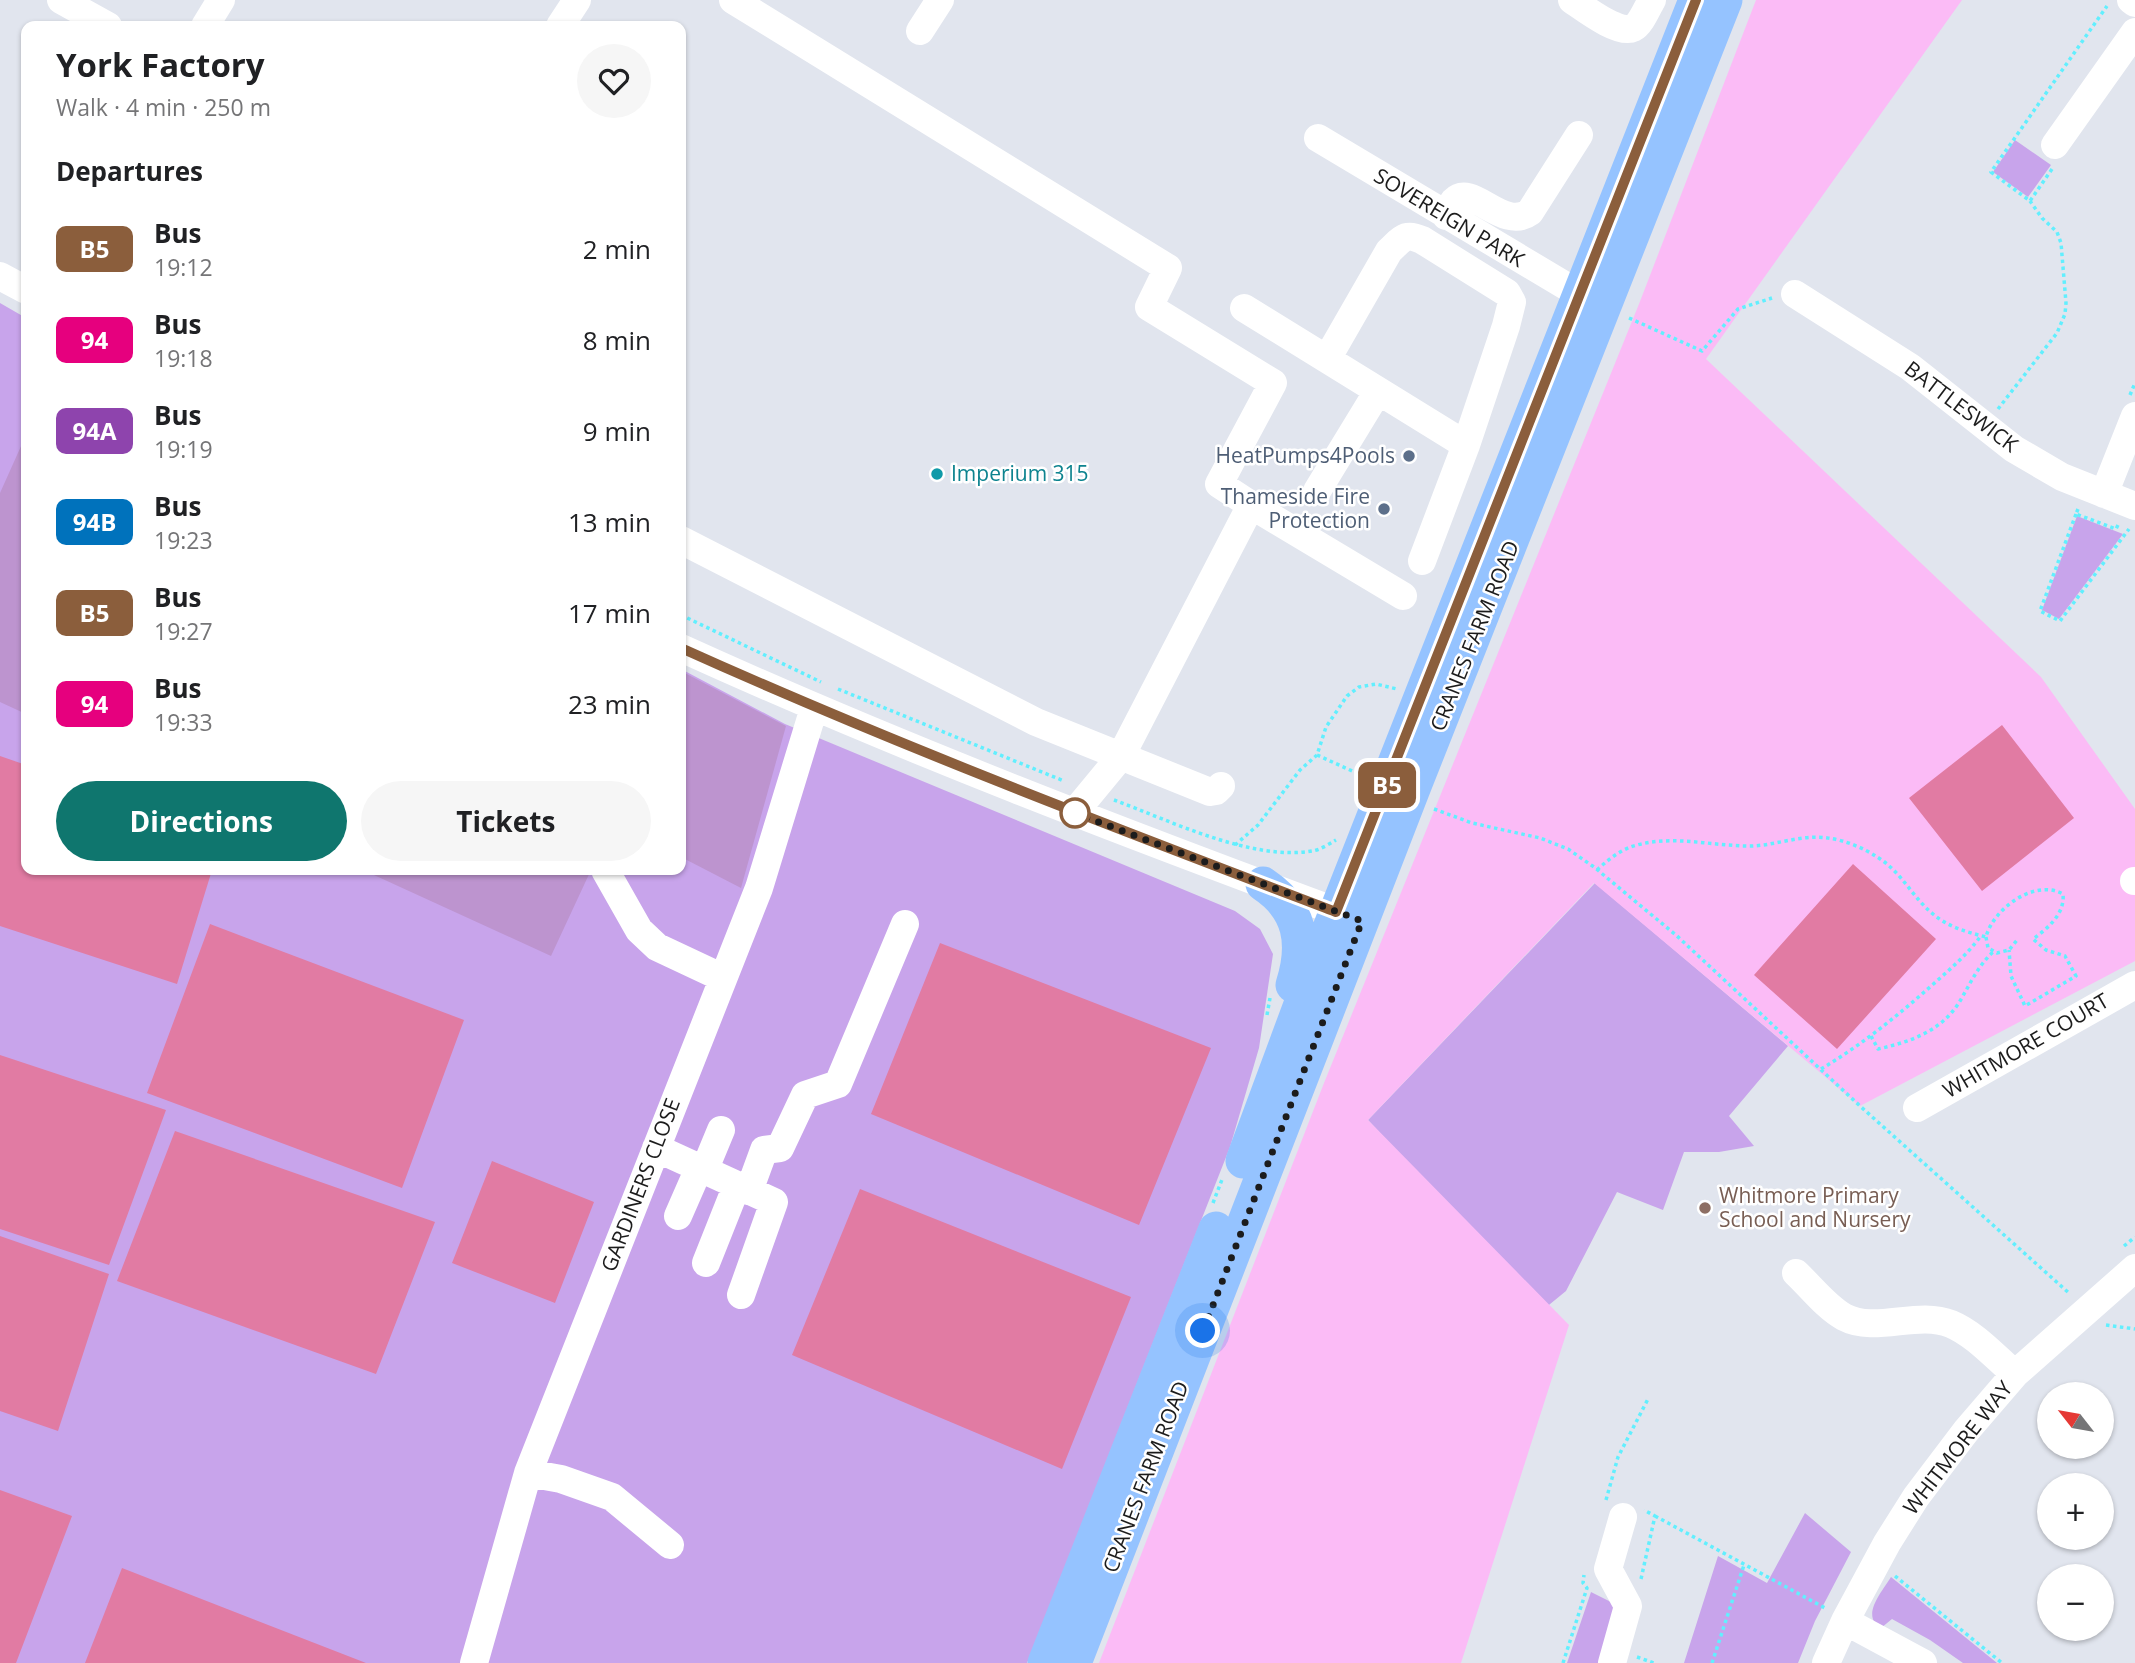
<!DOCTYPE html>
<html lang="en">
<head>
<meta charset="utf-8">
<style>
  :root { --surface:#fff; --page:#f6f6f6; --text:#202124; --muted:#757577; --accent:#0f766e }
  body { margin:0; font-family:"Open Sans",sans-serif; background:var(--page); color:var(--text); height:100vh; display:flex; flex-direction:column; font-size:26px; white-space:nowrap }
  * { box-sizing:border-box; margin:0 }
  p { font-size:23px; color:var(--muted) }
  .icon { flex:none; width:38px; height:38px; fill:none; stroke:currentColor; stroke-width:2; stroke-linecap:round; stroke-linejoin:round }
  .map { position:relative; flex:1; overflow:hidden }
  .sheet { position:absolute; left:21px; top:21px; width:665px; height:854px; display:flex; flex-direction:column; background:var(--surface); border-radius:14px; box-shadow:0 2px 5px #0004 }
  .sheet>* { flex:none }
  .badge { padding:0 14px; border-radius:10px; font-size:24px; line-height:46px }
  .needle { width:46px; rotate:301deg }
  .buttons { position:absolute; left:2037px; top:1382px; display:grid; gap:14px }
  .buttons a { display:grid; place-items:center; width:77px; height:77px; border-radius:50%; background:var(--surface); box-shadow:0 2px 5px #0004; font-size:35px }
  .you { position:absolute; width:35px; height:35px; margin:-18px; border:5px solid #fff; border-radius:50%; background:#1a73e8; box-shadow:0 0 0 10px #1a73e833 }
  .map>.badge { position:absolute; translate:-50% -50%; box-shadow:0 0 0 4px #fff }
  h2 { padding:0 35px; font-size:26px; line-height:63px }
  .round { display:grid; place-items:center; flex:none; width:74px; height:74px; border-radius:37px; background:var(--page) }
  .head { display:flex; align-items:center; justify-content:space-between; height:119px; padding:0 35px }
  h1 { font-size:33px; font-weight:700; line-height:52px }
  .action { display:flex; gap:14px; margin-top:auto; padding:14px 35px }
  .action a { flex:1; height:80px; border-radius:42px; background:var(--accent); color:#fff; font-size:28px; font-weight:700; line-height:80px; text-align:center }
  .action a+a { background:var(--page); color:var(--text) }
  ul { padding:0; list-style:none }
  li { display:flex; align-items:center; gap:21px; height:91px; padding:0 35px }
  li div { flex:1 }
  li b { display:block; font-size:26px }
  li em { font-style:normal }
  li .badge { min-width:77px; font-weight:700; text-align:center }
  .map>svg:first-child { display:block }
</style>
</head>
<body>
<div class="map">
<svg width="2135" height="1663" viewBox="0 0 2135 1663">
  <rect width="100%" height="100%" fill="#e1e5ee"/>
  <!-- grass -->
  <path fill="#c8a4eb" d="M2015,140L2051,165L2028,197L1993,172Z
    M0,303L26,318V870H681V669L785,724L1235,911L1260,929L1273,954L1259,1048L1230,1147L1027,1663H0Z
    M2077,516L2123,534L2059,619L2042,610Z
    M1595,883L1788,1046L1729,1116L1754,1146L1719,1152H1684L1663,1210L1617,1192L1566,1291L1544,1309L1368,1120Z
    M1805,1513L1851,1552L1815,1621L1798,1663H1684L1718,1556L1767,1583Z
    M1891,1577L1997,1663H1963L1930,1640L1892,1619L1881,1628C1860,1616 1882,1592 1891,1577Z
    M1591,1592L1617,1605L1598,1663H1567Z"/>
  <!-- forest -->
  <path fill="#bd94cf" d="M26,435V714L0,702V493Z
    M681,671L786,726L741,888L681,857Z
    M363,870H591L551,956Z"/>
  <!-- park -->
  <path fill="#fbbbf6" d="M1756,0H1962L1706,359L2041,677L2135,809V961L1860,1106L1594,883L1368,1120L1569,1325L1461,1663H1099L1324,1083L1639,304Z"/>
  <!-- pitch -->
  <path fill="#e17ba3" d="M2002,725L2074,818L1982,891L1909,798Z
    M0,756L26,765V870H212L177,984L0,926Z
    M1853,864L1936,939L1837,1049L1754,975Z
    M210,924L464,1020L402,1188L147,1093Z
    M940,943L1211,1048L1139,1225L871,1114Z
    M0,1055L166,1110L109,1265L0,1229Z
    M175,1131L435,1222L376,1374L117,1281Z
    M492,1161L594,1202L555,1303L452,1263Z
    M860,1189L1131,1297L1062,1469L792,1355Z
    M0,1236L109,1274L58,1431L0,1411Z
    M0,1490L72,1516L16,1663H0Z
    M122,1568L366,1663H85Z"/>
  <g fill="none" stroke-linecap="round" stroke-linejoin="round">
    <!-- path -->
    <path stroke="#62effe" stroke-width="3.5" stroke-dasharray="3.5 3.5" stroke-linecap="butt" d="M2052,169L2030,201L1991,172L2107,6
      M1629,318L1702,351L1738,309L1772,298
      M2130,395L2135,383
      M1998,409L2057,333L2065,314L2066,303L2061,243L2057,232L2042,218L2030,201
      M2078,509L2076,514L2116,529L2118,525
      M2076,514L2040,611L2060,621L2129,529
      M681,615L821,682
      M838,689L1064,781
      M1317,755L1361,775
      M1114,800C1171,821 1251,861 1312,851C1320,850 1329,844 1336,840
      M1434,809L1472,823L1540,838L1568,849L1594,867L1677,936L1860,1106L2070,1294
      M1235,845L1258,825L1300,770L1317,755L1326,727L1347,696L1359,687L1376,684L1397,689
      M1597,870C1609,859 1621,849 1637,845C1674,835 1712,846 1749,846C1775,846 1801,834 1828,838C1844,840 1864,848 1877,857C1901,871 1912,897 1933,914C1948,927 1967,932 1986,937C1993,909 2035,878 2063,894C2065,914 2048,928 2033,939L2046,950L2065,956L2076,976L2025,1006L2011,976L2009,950
      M1986,937L1988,948L1997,953L2009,950L2018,939
      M1267,1015L1270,998
      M1871,1036L1878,1049C1910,1042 1942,1031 1960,1001C1970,984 1978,966 1993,952
      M1821,1069C1860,1046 1896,1017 1930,987C1948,971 1966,956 1980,937
      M1213,1203L1223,1177
      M2124,1246L2135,1237
      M2106,1325L2135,1329
      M1606,1500L1618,1457L1648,1399
      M1655,1516L1825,1608
      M1895,1576L2002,1663
      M1641,1579L1655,1516L1644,1510
      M1637,1657L1654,1663
      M1563,1663L1587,1588L1583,1583L1584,1575
      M1712,1663L1744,1565"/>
    <!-- minor -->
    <path stroke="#fff" stroke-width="28" d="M61,0L108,26
      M733,0L1168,268L1149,307L1273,383L1219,484L1251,505L1121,756L1074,813
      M1572,0C1584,8 1619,35 1633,28C1641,24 1647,8 1652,0
      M2131,0L2135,3
      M205,26L221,0
      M560,26L577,0
      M920,31L940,0
      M1318,138L1581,295
      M2055,145L2135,32
      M1446,216C1448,211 1451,205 1454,201C1472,182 1503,232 1530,212L1579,135
      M0,276L26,290
      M1795,294L1910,367L2014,449L2062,477L2135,506
      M1244,308L1466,445
      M1327,359L1389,251C1402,239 1405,232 1422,240L1507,293L1512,302L1506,326L1466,445L1422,561
      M1317,491L1378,391
      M2104,494L2135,416
      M1251,505L1403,596
      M681,540L1036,722L1210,792L1216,791L1221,786
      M681,648C901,748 1127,834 1354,918
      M605,870L639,930L657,947L723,978
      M2134,881H2135
      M1917,1108L2135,985
      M656,1148L774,1202L741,1295
      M704,1171L721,1130
      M749,1191L764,1150L780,1148L805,1095L838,1084L905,924
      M678,1216L699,1168
      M706,1263L737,1185
      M1796,1273C1811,1287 1826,1307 1844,1317C1876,1334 1917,1310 1951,1324C1975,1334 1996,1358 2015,1374
      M528,1473L561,1479L612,1497L670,1545
      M1845,1621L1923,1663
      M474,1663L528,1473L759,888L814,708
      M1612,1663L1628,1606L1608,1569L1623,1517
      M1826,1663L1845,1621L1887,1543L1916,1497L1966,1431L2015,1374L2135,1268"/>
    <!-- major -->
    <path stroke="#95c3ff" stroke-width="35" d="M1263,884C1301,909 1306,944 1293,985
      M1243,1161L1319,956L1696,0
      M1045,1663L1216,1229
      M1074,1663L1414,786L1725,0"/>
  </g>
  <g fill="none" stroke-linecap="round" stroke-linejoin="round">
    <defs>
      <path id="line" d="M681,648C896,745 1116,828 1336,912L1696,0"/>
    </defs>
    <!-- line casing -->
    <use href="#line" stroke="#fff" stroke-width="16"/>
    <!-- line -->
    <use href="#line" stroke="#8b5e3c" stroke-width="10"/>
    <!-- walk -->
    <path stroke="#1c1c1c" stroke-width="7" stroke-dasharray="0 12.6" d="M1075,813L1362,921L1203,1331"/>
  </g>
  <!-- markers -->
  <g fill="#5c6f8a" stroke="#fff" stroke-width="2.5">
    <circle cx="1409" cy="456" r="7"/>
    <circle cx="1384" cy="509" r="7"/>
  </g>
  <circle fill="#0f9aa8" stroke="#fff" stroke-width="2.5" cx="937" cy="474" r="7"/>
  <circle fill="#fff" stroke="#8b5e3c" stroke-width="3.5" cx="1075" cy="813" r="14"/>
  <circle fill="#8d6e63" stroke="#fff" stroke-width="2.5" cx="1705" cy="1208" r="7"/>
  <g text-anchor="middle" stroke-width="5" stroke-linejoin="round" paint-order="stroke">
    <!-- street labels -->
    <g font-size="21" fill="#1c1c1c" stroke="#fff">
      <text transform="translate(1449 218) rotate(31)" y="7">SOVEREIGN PARK</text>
      <text transform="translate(1961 407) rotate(37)" y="7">BATTLESWICK</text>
      <text transform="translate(1475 636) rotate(-68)" y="7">CRANES FARM ROAD</text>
      <text transform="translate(2026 1046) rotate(-30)" y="7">WHITMORE COURT</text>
      <text transform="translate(641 1185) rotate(-69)" y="7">GARDINERS CLOSE</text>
      <text transform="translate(1958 1448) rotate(-52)" y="7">WHITMORE WAY</text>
      <text transform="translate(1146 1477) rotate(-69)" y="7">CRANES FARM ROAD</text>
    </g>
    <!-- service labels -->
    <g font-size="21" fill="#4e5e75" stroke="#fff" text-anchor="end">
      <text x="1395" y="463">HeatPumps4Pools</text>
      <text x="1370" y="504">Thameside Fire<tspan x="1370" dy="24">Protection</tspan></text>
    </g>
    <!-- culture labels -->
    <g font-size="21" fill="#0d838f" stroke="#fff" text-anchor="start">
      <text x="951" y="481">Imperium 315</text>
    </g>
    <!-- education labels -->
    <g font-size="21" fill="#785e54" stroke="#fff" text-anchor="start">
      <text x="1719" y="1203">Whitmore Primary<tspan x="1719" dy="24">School and Nursery</tspan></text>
    </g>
  </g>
</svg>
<div class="buttons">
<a><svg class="needle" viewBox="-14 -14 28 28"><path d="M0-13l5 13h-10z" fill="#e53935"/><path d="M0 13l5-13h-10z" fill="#757577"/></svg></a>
<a>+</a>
<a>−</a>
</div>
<div class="you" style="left:1203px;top:1331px"></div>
<b class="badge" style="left:1387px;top:785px;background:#8b5e3c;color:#fff">B5</b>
<section class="sheet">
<div class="head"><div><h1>York Factory</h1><p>Walk · 4 min · 250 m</p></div><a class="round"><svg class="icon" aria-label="heart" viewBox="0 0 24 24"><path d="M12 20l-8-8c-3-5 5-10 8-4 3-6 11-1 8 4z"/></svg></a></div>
<h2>Departures</h2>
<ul>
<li><span class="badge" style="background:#8b5e3c;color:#fff">B5</span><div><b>Bus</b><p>19:12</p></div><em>2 min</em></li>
<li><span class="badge" style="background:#e6007e;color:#fff">94</span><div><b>Bus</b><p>19:18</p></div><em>8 min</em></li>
<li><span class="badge" style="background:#8e44ad;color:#fff">94A</span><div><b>Bus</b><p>19:19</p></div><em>9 min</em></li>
<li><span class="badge" style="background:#0072bc;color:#fff">94B</span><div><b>Bus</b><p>19:23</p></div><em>13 min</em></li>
<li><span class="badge" style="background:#8b5e3c;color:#fff">B5</span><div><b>Bus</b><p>19:27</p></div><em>17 min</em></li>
<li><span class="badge" style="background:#e6007e;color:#fff">94</span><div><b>Bus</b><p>19:33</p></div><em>23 min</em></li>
</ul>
<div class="action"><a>Directions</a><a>Tickets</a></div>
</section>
</div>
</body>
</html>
